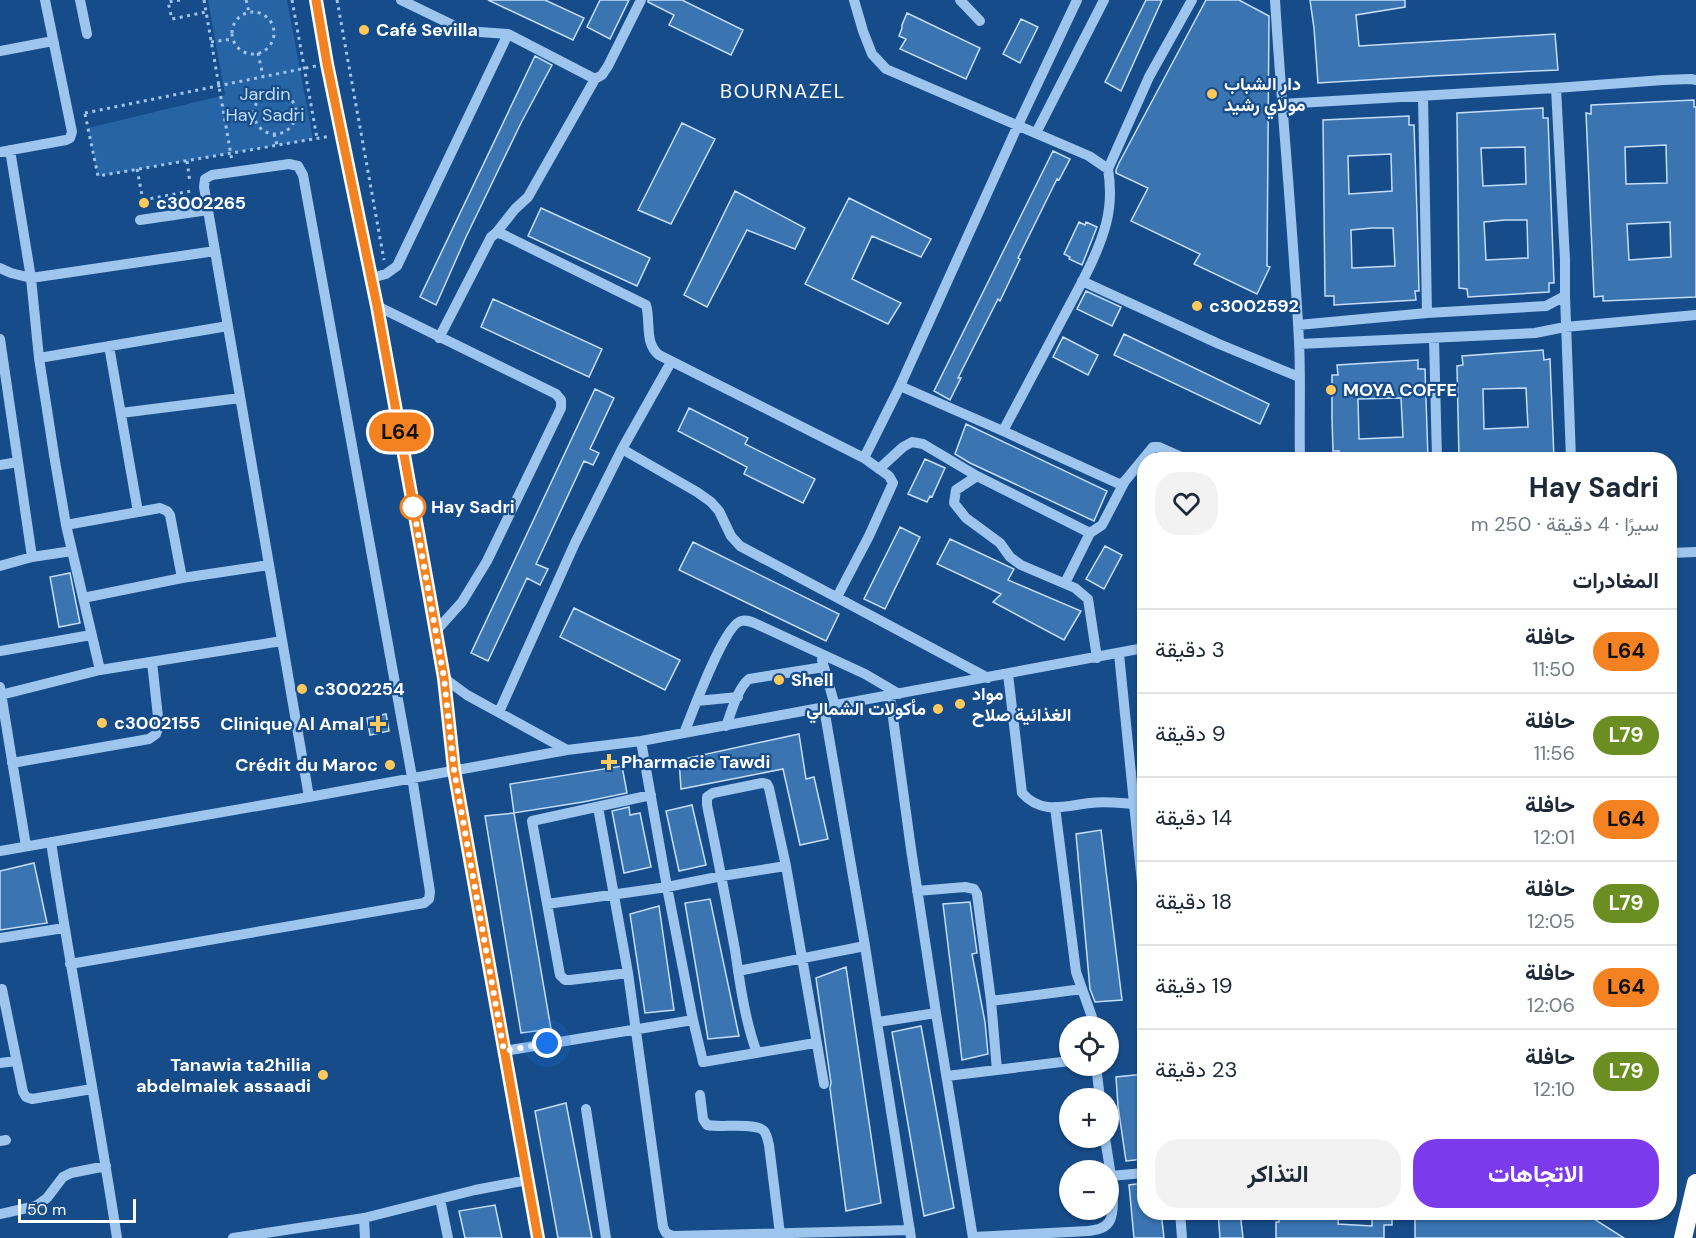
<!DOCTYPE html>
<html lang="ar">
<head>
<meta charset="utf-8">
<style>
  :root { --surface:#fff; --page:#f2f2f3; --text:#1f2937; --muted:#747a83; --line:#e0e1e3; --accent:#7c3aed }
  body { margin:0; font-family:"DM Sans",Vazirmatn,sans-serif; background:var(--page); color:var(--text); direction:rtl; height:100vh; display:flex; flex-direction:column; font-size:22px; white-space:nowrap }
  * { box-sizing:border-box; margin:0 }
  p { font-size:20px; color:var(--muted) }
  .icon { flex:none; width:33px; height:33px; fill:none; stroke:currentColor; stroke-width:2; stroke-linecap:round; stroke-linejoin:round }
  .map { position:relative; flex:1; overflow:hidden; direction:ltr }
  .details { position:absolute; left:1137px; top:452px; width:540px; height:768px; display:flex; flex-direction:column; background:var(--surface); border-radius:24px; box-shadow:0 2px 4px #0004; direction:rtl }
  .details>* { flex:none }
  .badge { padding:0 12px; border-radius:20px; font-size:21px; line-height:39px }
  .buttons { position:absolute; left:1059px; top:1016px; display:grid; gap:12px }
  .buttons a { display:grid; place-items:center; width:60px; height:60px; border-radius:50%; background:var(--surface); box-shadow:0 2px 4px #0004; font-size:30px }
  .scale { position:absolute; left:18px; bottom:15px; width:118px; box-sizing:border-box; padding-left:6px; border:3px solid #fff; border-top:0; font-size:16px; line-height:21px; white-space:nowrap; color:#fff; -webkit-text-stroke:4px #164c89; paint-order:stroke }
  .you { position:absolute; width:30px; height:30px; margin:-15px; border:4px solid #fff; border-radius:50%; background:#1a73e8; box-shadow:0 0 0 9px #1a73e833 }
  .map>.badge { position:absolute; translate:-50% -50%; box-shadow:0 0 0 3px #fff }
  h2 { padding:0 18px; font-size:22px; line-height:54px }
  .round { display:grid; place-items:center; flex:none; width:63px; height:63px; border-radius:24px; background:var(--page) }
  .head { display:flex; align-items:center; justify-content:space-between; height:102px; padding:0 18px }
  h1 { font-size:28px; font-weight:700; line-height:45px }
  .cta { display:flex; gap:12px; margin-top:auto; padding:12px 18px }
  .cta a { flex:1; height:69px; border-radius:24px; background:var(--accent); color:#fff; font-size:24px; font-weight:700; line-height:69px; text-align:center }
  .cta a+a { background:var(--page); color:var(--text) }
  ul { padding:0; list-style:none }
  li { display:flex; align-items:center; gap:18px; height:84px; padding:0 18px; border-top:2px solid var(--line) }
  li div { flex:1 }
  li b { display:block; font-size:22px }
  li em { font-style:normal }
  li .badge { min-width:66px; font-weight:700; text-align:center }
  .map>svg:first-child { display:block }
</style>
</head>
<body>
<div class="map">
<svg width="1696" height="1238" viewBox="0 0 1696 1238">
  <rect width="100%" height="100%" fill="#164c89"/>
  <!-- green -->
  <path fill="#2664a6" d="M208,0H287L313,139L98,176L88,128L225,95Z"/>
  <!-- building -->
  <path fill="#3a74b1" stroke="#c4defa" stroke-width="1.5" fill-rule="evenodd" d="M488,0H545L584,18L573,40Z
    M600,0H629L610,39L587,27Z
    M648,0H682L743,30L731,55L669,25L674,15L648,2Z
    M1146,0H1162L1121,91L1105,82Z
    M1206,0H1239L1269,16L1267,266L1270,267L1257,294L1194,264L1200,254L1131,221L1148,188L1116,173V170L1119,163Z
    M1310,0H1405V7L1356,15L1359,46L1555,34L1558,70L1432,76L1318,83L1314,28Z
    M907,13L980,48L966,79L900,49L906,39L899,36L902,28V25Z
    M1021,19L1038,27L1020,63L1003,54Z
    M535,56L552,65L521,123L466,237L436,305L420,297Z
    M1694,100V107H1696V297L1603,301V296L1594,297L1586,113L1591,114V105ZM1666,145L1667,183L1626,184L1625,147ZM1670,222L1671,257L1629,260L1627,224Z
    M1543,108V118H1548L1554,283H1549V292L1468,297L1467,289L1459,288L1457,113ZM1525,147L1526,184L1483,186L1481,148ZM1505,220H1527L1528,258L1486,260L1484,222Z
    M1409,116V125H1414L1417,213L1419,291H1415L1416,300L1334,305V296H1325L1323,120ZM1391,154L1392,191L1349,194L1348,156ZM1372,228H1393L1395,266L1352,268L1351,230Z
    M682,123L715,139L671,224L638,210Z
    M1053,151L1070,159L1059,180L1057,179L1018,258L1020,259L1000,301L998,299L958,378H961L950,400L934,391Z
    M735,191L805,228L795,249L747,230L707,307L684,295Z
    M849,198L931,239L921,257L872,236L852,279L901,303L888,324L805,284Z
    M541,208L650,258L637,286L528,236Z
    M1079,222L1085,225L1086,222L1097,227L1082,265L1069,259L1070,257L1064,254Z
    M1086,291L1121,307L1112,326L1077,309Z
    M493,299L602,349L589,377L481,327Z
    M1124,334L1269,404L1260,424L1114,355Z
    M1063,337L1098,355L1088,375L1053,357Z
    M1543,350L1544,360L1550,359L1554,459H1459L1457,366L1463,365L1462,356ZM1526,388L1528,427L1484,429L1483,389Z
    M1418,360V369H1425L1428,459H1339V451H1333L1332,419V375H1338L1337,365ZM1401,398L1403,437L1359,439L1358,399Z
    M595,389L614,398L590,449L599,453L593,465L584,461L536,564L548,569L540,585L527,578L488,661L471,653Z
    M689,408L748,438L745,444L815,479L803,503L744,474L747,467L678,431Z
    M966,424L1107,491L1094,521L970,463L955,454Z
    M925,459L945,468L932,497L930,496L927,502L908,494Z
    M900,527L920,537L885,609L864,599Z
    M950,539L1014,569L1008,580L1081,611L1064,640L993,602L1001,594L937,564Z
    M693,542L839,614L826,641L679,570Z
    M1105,546L1122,555L1104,589L1086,579Z
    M70,573L80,623L59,627L50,577Z
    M574,608L680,660L665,690L560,637Z
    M386,714L389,731L370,735L367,718Z
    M799,734L806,779L814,777L828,839L800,845L783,769L681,789L679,760Z
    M622,766L627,793L583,802L514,813L510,784Z
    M692,805L706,865L679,871L666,811Z
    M629,807L630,815L640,813L651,867L624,873L612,811Z
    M514,813L551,1029L521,1033L485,816Z
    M1101,830L1122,1000L1095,1002L1090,989L1076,834Z
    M34,863L47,923L0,930V871Z
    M710,899L739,1036L708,1039L685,903Z
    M970,902L977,953L972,954L985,1022L988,1054L962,1060L943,904Z
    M659,906L674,1010L645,1013L630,914Z
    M846,967L881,1203L846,1211L830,1088L831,1083L816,978Z
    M921,1026L954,1208L924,1216L892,1032Z
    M1144,1074V1159L1126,1161L1118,1106L1116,1077Z
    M566,1103L592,1238H558L535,1111Z
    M1144,1183V1212H1161L1164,1238H1134L1129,1185Z
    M495,1205L502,1238H465L459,1211Z
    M1218,1212H1240L1243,1238H1220Z
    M1279,1212H1339L1338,1224L1372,1226V1212H1392V1225H1384V1238H1276V1222H1279Z
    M1415,1212H1583L1624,1238H1415Z"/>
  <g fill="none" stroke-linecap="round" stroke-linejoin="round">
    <!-- path -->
    <path stroke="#9ec5ee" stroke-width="3" stroke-dasharray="3 4.5" stroke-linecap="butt" d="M180,0L168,2L172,19L206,12
      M204,0L232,161
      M246,0L249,12
      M292,0L317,138
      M337,0L384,260
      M232 33a21 21 0 1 1 42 0a21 21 0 1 1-42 0Z
      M211,42L233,39
      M258,53L263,76
      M254 113a21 21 0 1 1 42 0a21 21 0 1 1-42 0Z
      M85,113L316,66
      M85,114L98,176L331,136
      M225,119L254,115
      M274,134L277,145
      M187,161L190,183
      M137,169L144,206
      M143,200L191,191"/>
    <!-- minor -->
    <path stroke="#9ec5ee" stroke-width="10" d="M80,0L87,34
      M316,0L327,64L377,306L429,593L444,678L454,770L538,1238
      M401,0L465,31L508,34L595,79L602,75L608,66L641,0
      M854,0L863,31L872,54L886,69L1089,156L1108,169
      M960,0L980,21
      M1275,0C1282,114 1293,227 1299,341C1301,380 1299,420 1300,459
      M0,51L53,41
      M1423,96L1427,313
      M1281,104L1556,88L1663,80L1691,79L1696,80
      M1036,133L1104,0
      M10,150L31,278L39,358L54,455L66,525L100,670
      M0,152L66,140L70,138L72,132L45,0
      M140,220L208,210
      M496,233L502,234L646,305C651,322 644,343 659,355L864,458L889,476L893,483L869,536L837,597
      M0,268L11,273L31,278L215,251
      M371,278L386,274L397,266L508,34
      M1082,281L1219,344L1299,377
      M1565,296L1571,459
      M377,306L556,394L561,400V408L487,561L462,602L435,632
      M1298,325L1427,313L1546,306L1565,296V260L1556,88
      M439,338L491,237L496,233L515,209L528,197L595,79
      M0,339L32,557
      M1434,339L1437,459
      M1299,344L1535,333L1565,327L1696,315
      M109,346L138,512
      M39,358L228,326
      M900,386L1003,431L1117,483L1121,484L1125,481
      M121,413L240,398
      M1003,431C1024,391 1045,351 1066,312C1081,284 1098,254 1106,224C1111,205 1111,187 1108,169L1149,77L1192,0
      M622,449L697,492L711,502L719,511L731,536L740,546L988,678
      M864,458L900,386L1018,125L1077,0
      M0,465L18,462
      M879,469L903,447L912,442L923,444L977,476L956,490L954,503L966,518L1000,543L1010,557L1021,565L1075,588L1088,599L1097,658
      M977,476L1090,533L1065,583
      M66,525L160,508L167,511L170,515L182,578
      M1090,533L1102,525L1125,481L1153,447H1159L1186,459
      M1670,553L1696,552
      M0,566L32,557L72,551
      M83,598L182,578L269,565
      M0,651L91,635
      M1119,654L1144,903
      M822,660L835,706
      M1008,674L1022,793C1042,815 1064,806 1090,803C1105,801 1119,803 1134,804
      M444,678L467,695L567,750
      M0,687L26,846
      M1,695L100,670L282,641
      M890,696L911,849L936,1013L973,1238
      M697,701L738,697
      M824,708L865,946L911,1238
      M499,712L575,543L622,449L671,362
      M726,726C732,711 737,689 749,679L824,667
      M684,733C692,714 724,625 741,621C749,619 756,624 763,627L865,674L899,694
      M12,763L149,739L156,734L159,726L152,662
      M598,807L628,973L663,1227L666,1233L673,1236L910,1230
      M1055,807L1076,972L1092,1017L1093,1026
      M51,842C71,974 97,1106 117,1238
      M0,851L309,797L567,750L641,741L1144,648
      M917,891L965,887L974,889L977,894L991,1001
      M547,904L667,887L722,876L786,866
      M0,938L64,928
      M70,964L424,903L429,899L430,892L412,777L303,175L298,166L289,164L212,175L205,179L204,187L309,797
      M738,971L865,946
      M628,973L570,980H565L560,975L532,821L651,795
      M2,989L23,1092L26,1097L32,1099L92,1089
      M693,1020L703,1062L815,1043
      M878,1022L936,1013
      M504,1051L693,1020L667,887L641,741
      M757,1053C745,1021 740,984 735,950C726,901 717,853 707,805V797L713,793L762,783L767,784L769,788L786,866L824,1084
      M0,1063L16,1061
      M1092,1065L1097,1074L1100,1098
      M997,1070L991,1001L1082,989
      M947,1076L1070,1061
      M700,1095L703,1119L707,1125C721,1128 755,1122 764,1131C767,1135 768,1141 769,1145L780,1234
      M586,1109L606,1238
      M0,1141L6,1140
      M1110,1176L1144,1173
      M440,1199L448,1238
      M1180,1212L1182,1238
      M0,1214L36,1206L47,1198L63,1177L71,1173L106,1166
      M364,1218L365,1238
      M973,1237L1088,1231C1096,1230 1104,1229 1109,1222C1119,1207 1107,1156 1105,1137
      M233,1238L364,1218L475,1190L528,1180"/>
    <!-- highway -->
    <path stroke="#fff" stroke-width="18" d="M1683,1238L1696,1183"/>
  </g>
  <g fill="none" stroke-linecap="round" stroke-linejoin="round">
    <defs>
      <path id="line" d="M316,0L327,64L377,306L429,593L444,678L454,770L538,1238"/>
    </defs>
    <!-- line casing -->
    <use href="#line" stroke="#fff" stroke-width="14"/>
    <!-- line -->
    <use href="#line" stroke="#f58220" stroke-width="9"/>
    <!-- walk -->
    <path stroke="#fff" stroke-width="6" stroke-dasharray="0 10.8" d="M413,507V505L444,678L454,770L504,1051L547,1043"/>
  </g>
  <!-- markers -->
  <g fill="#ffca5b" stroke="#164c89" stroke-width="2">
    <circle cx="364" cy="30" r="6"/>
    <circle cx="1212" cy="94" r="6"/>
    <circle cx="144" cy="203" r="6"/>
    <circle cx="1197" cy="306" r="6"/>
    <circle cx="1331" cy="390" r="6"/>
    <circle cx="779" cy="680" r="6"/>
    <circle cx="302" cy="689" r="6"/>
    <circle cx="960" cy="704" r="6"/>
    <circle cx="938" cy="709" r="6"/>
    <circle cx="102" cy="723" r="6"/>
    <path d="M375 715h6v6h6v6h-6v6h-6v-6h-6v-6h6z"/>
    <path d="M606 753h6v6h6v6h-6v6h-6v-6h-6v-6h6z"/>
    <circle cx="390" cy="765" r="6"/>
    <circle cx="323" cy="1075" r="6"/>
  </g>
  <circle fill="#fff" stroke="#f58220" stroke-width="3" cx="413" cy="507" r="12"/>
  <g text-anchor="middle" stroke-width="4.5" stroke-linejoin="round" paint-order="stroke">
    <!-- poi labels -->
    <g font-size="18" font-weight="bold" fill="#fff" stroke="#164c89" text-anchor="start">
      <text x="376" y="36">Café Sevilla</text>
      <text x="1224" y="90">دار الشباب<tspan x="1224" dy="21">مولاي رشيد</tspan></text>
      <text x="156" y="209">c3002265</text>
      <text x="1209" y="312">c3002592</text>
      <text x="1343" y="396">MOYA COFFE</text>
      <text x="791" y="686">Shell</text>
      <text x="314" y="695">c3002254</text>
      <text x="972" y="700">مواد<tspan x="972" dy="21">الغذائية صلاح</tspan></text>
      <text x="926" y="715" text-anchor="end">مأكولات الشمالي</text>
      <text x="114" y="729">c3002155</text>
      <text x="364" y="730" text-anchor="end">Clinique Al Amal</text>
      <text x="621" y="768">Pharmacie Tawdi</text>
      <text x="378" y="771" text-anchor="end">Crédit du Maroc</text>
      <text x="311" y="1071" text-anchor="end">Tanawia ta2hilia<tspan x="311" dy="21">abdelmalek assaadi</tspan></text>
    </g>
    <!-- park labels -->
    <g font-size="18" fill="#c4defa" stroke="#164c89">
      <text x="265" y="100">Jardin<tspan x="265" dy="21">Hay Sadri</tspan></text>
    </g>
    <!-- stop labels -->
    <g font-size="18" font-weight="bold" fill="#fff" stroke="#164c89" text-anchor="start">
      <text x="431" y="513">Hay Sadri</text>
    </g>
    <!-- neighbourhood labels -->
    <g font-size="20" letter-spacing="1.5" fill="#fff" stroke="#164c89">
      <text x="783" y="98">BOURNAZEL</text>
    </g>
  </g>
</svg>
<div class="buttons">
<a><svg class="icon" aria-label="locate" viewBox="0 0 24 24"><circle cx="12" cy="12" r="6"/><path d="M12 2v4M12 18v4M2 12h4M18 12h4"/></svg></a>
<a>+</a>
<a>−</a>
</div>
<div class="scale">50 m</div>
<div class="you" style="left:547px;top:1043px"></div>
<b class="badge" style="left:400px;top:432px;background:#f58220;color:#111">L64</b>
<section class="details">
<div class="head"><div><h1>Hay Sadri</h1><p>سيرًا · 4 دقيقة · 250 m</p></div><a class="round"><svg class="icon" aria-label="heart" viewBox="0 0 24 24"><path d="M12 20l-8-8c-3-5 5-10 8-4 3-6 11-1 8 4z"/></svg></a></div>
<h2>المغادرات</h2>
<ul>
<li><span class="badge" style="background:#f58220;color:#111">L64</span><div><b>حافلة</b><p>11:50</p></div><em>3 دقيقة</em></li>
<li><span class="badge" style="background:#6b8e23;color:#fff">L79</span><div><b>حافلة</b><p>11:56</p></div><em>9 دقيقة</em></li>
<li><span class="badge" style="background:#f58220;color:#111">L64</span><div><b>حافلة</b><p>12:01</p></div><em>14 دقيقة</em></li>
<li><span class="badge" style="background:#6b8e23;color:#fff">L79</span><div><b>حافلة</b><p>12:05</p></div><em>18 دقيقة</em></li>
<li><span class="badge" style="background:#f58220;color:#111">L64</span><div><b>حافلة</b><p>12:06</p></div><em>19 دقيقة</em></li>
<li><span class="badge" style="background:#6b8e23;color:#fff">L79</span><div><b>حافلة</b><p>12:10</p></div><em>23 دقيقة</em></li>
</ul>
<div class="cta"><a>الاتجاهات</a><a>التذاكر</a></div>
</section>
</div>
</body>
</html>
